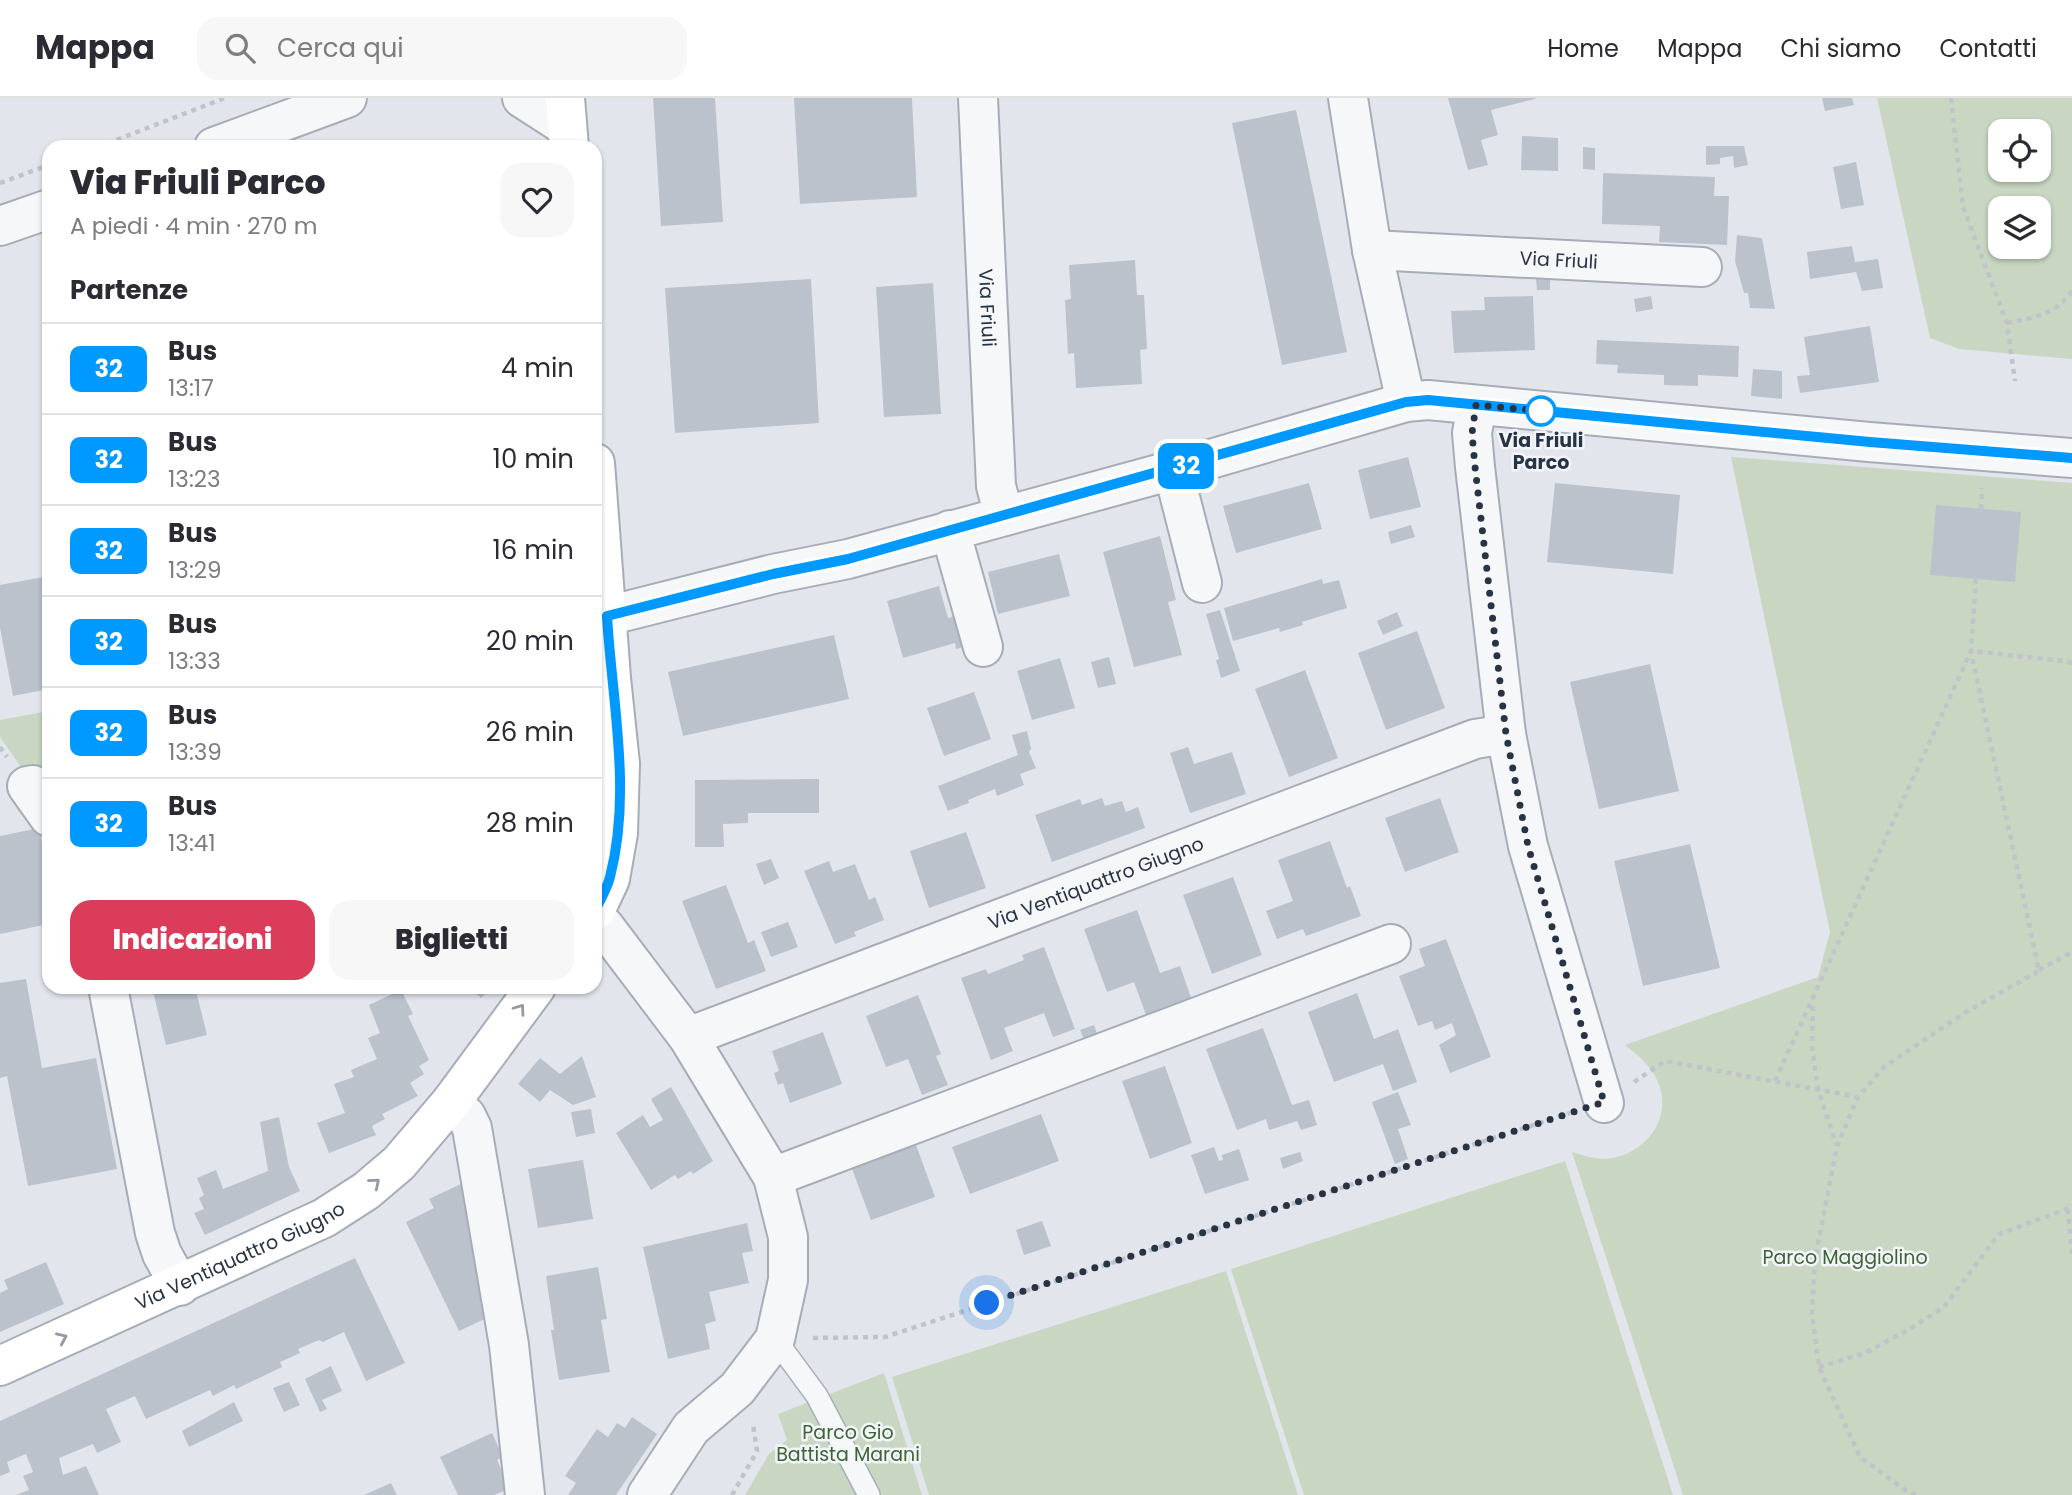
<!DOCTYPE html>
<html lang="it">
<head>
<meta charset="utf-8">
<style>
  :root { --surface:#fff; --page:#f7f7f7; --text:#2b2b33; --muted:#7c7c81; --line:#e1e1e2; --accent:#db3c59 }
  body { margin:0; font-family:Poppins,sans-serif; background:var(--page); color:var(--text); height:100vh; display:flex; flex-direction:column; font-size:26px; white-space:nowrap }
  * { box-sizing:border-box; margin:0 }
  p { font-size:23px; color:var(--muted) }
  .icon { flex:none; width:38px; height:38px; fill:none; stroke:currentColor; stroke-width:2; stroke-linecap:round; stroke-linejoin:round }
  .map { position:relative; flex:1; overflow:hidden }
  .side { position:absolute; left:42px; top:42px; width:560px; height:854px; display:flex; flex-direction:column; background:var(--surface); border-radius:21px; box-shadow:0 2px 5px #0004 }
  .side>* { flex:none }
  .badge { padding:0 14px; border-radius:10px; font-size:24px; line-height:46px }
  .buttons { position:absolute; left:1988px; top:21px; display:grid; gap:14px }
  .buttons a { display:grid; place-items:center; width:63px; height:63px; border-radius:14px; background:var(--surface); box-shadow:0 2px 5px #0004; font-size:35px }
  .you { position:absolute; width:35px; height:35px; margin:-18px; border:5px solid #fff; border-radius:50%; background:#1a73e8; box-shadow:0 0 0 10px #1a73e833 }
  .map>.badge { position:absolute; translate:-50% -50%; box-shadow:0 0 0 4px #fff }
  h2 { padding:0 28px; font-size:26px; line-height:63px }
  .round { display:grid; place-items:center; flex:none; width:74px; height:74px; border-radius:21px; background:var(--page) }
  .headline { display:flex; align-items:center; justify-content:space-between; height:119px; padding:0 28px }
  h1 { font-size:33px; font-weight:800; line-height:52px }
  .action { display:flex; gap:14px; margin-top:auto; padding:14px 28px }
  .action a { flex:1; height:80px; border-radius:21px; background:var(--accent); color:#fff; font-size:28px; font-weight:800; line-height:80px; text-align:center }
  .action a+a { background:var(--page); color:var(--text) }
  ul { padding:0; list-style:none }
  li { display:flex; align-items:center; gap:21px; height:91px; padding:0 28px; border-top:2px solid var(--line) }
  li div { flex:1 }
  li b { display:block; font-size:26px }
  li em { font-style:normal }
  li .badge { min-width:77px; font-weight:700; text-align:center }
  header { display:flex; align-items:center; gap:42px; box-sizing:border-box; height:98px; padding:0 35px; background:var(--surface); border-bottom:2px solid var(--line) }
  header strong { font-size:33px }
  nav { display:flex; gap:38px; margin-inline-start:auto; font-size:24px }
  .search { width:490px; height:63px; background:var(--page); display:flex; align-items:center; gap:18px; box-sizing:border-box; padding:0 24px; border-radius:21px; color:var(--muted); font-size:26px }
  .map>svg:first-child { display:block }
</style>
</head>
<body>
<header>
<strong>Mappa</strong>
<div class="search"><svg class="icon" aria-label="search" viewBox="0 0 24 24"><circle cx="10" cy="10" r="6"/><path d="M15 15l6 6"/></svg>Cerca qui</div>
<nav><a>Home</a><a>Mappa</a><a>Chi siamo</a><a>Contatti</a></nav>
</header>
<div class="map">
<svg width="2072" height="1397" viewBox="0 0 2072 1397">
  <rect width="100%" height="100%" fill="#e2e6ec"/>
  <!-- green -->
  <path fill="#c8d6c2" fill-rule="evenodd" d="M1877,0H2072V261L1959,251L1930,240ZM2039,33V72H2000V33ZM2039,110V149H2000V110Z
    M1731,359L2072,385V1397H1683L1572,1054C1582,1057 1594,1061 1604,1061C1643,1059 1674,1022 1658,984C1651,968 1639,958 1625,947L1818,879L1830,834Z
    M49,613V709L0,639V622Z
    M1565,1063L1673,1397H1304L1231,1171Z
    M1226,1173L1298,1397H929L892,1279Z
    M884,1275L922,1397H745L769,1356L787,1342L778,1316Z"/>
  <!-- building -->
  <path fill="#bbc2cc" d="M653,0H715L723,124L661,128Z
    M794,0H912L917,99L800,106Z
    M1448,0H1535V1L1491,12L1498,37L1481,42L1488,67L1468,72Z
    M1822,0H1852L1854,7L1825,13Z
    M1296,12L1347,254L1282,267L1232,25Z
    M1522,38L1558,40V73L1521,72Z
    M1706,48H1744L1748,67L1734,70L1733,58L1720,60V66L1706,67Z
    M1583,49L1595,50V72L1583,71Z
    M1856,64L1864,107L1841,111L1833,69Z
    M1603,75L1715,79L1714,98H1729L1727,147L1659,144L1660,128L1602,126Z
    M1737,137L1762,140L1775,211L1750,210L1748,195H1744L1735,163Z
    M1852,148L1855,164L1878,161L1883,190L1862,193L1856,174L1810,181L1807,154Z
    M1135,162L1137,197H1144L1147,251L1140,252L1142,286L1076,290L1074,255L1068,256L1065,202L1071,201L1069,167Z
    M811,181L819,325L675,335L665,190Z
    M1536,181H1550V192H1537Z
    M933,185L941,316L884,319L876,189Z
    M1533,198L1535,252L1454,255L1451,213L1485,212L1484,199Z
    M1651,198L1653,211L1636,214L1634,201Z
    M1870,228L1879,284L1800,295L1797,278L1810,277L1804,239Z
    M1597,242L1739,248L1738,279L1698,277V288L1664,287V277L1617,275L1618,267L1596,266Z
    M1753,271L1782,273V301L1751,298Z
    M1408,359L1421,409L1370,421L1358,372Z
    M1309,385L1322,431L1236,455L1223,408Z
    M1555,385L1680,397L1673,476L1547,464Z
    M1936,407L2021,414L2015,484L1930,477Z
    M1411,427L1415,439L1391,446L1388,434Z
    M1160,438L1176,502L1168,504L1182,557L1134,569L1103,454Z
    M1059,456L1070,498L998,516L988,474Z
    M49,478V591L13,598L0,530V487Z
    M1322,481L1323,486L1339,482L1347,510L1302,524L1303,527L1280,534L1279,530L1233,543L1224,510Z
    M939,488L948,520L962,516L966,548L956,551L955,545L903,560L887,503Z
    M1220,512L1240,573L1221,580L1216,562L1219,561L1206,516Z
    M1397,514L1403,528L1383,537L1377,523Z
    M1417,533L1445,610L1386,632L1358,555Z
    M834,537L849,601L683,638L668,574Z
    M1109,559L1116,586L1098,590L1091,564Z
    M1060,560L1075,610L1032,622L1017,573Z
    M1650,566L1679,693L1599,711L1570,584Z
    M1305,572L1338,660L1289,679L1255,591Z
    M974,594L991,641L944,658L927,610Z
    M1027,633L1031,651L1029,654L1036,670L1020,676L1024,687L997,698L995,691L968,702L969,705L948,713L938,688L1018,657L1012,637Z
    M1188,649L1194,666L1232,654L1246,696L1190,715L1170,655Z
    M819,681V715H748V725L723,726L724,749H695V682Z
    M1102,700L1105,708L1122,703L1126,714L1138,709L1145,730L1052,764L1035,717L1080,701L1082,707Z
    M1440,700L1459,754L1405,774L1385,720Z
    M39,730L49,779V826L0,836V738Z
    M966,734L986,790L929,810L910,753Z
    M1330,743L1347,790L1350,788L1361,818L1306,838L1303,831L1277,841L1266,813L1293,803L1278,762Z
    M1690,746L1720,870L1643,888L1614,763Z
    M771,761L779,780L764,787L756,766Z
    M829,763L833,774L855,766L869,802L875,799L884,822L854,834L856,838L835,846L804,773Z
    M1233,779L1262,857L1212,876L1183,797Z
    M726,787L748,845L754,842L766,873L716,891L682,803Z
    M1137,812L1160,875L1180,868L1195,911L1150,928L1134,884L1107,894L1084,831Z
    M788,824L798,849L771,859L761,834Z
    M1446,841L1491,959L1450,975L1439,947L1456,937L1452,925L1435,932L1432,923L1418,928L1399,878L1425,868L1419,851Z
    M1044,849L1075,931L1053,939L1044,915L1004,930L1013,953L991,962L961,880L986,871L988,876L1024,862L1022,857Z
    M26,881L42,970L96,960L117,1071L28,1088L7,978L0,980V885Z
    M152,889H195L207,937L166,947Z
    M470,889H492L481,900Z
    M401,892L413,916L408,918L429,962L419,968L424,976L410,985L418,998L382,1016L385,1021L372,1028L376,1037L329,1055L317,1025L345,1015L334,986L354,979L351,972L377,961L368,940L380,935L369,907Z
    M1357,895L1374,941L1398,931L1417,984L1393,993L1383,966L1334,984L1308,914Z
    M918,897L941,956L936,958L948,987L922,997L908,961L886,969L866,918Z
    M1094,927L1101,947L1088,952L1080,932Z
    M1263,930L1292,1007L1309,1002L1317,1027L1301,1032L1297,1023L1269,1032L1266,1021L1237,1032L1206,951Z
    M823,934L842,986L790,1005L783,985L778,987L774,975L779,973L772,953Z
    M582,958L596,999L573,1007L550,992L540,1004L518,986L540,960L560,976Z
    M1165,968L1192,1045L1150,1061L1122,983Z
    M671,989L713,1063L693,1076L691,1073L678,1081L675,1077L651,1092L616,1035L643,1017L650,1029L663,1022L651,1001Z
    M1398,994L1411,1027L1398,1031L1408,1061L1395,1066L1372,1004Z
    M591,1011L595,1035L576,1039L571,1014Z
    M1041,1016L1059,1063L970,1096L952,1049Z
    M279,1019L289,1069L300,1093L205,1137L194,1115L204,1111L199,1100L204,1097L197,1080L216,1072L223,1091L268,1073L260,1024Z
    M912,1036L935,1099L871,1122L848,1060Z
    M1214,1049L1219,1063L1223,1062L1222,1057L1239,1051L1249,1082L1205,1096L1191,1057Z
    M1300,1054L1303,1063L1283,1071L1280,1060Z
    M583,1062L593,1121L538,1130L528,1071Z
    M461,1086L474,1112L489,1200L482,1204L489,1219L459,1233L406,1124L434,1110L429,1101Z
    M1042,1123L1051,1148L1024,1157L1016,1132Z
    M747,1125L753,1153L742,1155L749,1185L709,1194L716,1223L705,1226L710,1251L668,1261L643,1149Z
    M355,1160L405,1265L366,1283L344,1234L323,1244L319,1242L298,1251L300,1255L280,1264L282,1269L236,1291L234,1287L213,1298L210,1292L146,1321L135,1298L106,1311L121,1344L97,1355L93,1346L59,1360L63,1377L86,1368L99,1397H16L29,1392L23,1378L33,1374L26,1356L7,1364L10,1374L0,1378V1323Z
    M46,1164L64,1206L0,1234V1195L8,1191L4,1182Z
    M598,1169L607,1221L601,1222L610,1274L559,1282L551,1232H554L546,1178Z
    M331,1268L342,1293L322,1302L327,1311L320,1314L305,1281Z
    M289,1284L300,1307L284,1314L273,1290Z
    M234,1304L243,1323L189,1349L182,1333Z
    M632,1319L657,1336L616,1397H568L576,1385L565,1378L597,1331L608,1339L617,1325L625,1330Z
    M492,1335L503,1359L497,1362L510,1390L494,1397H458L440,1359Z
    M391,1385L397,1397H364Z"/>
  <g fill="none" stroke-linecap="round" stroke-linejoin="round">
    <defs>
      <path id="lane" d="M775,1241L817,1298L869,1397"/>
      <g id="street">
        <path d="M522,0L567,29"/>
        <path id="s1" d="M978,0L996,388L1004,418"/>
        <path d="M1348,0L1372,152L1406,304"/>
        <path d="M214,49L347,0"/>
        <path d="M0,128L49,111"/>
        <path id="s2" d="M1372,152L1702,169"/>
        <path d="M1477,307L1472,335L1475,369L1506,636L1528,748L1604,1005"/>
        <path d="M1173,372L1202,485"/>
        <path d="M950,432L983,549"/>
        <path d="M607,518L773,476L848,461L1173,372L1406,304L1428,302L1869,344L2072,360"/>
        <path d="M33,687L27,688L49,719"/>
        <path d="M595,821L604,828L688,939L773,1079L788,1139V1182L775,1241L737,1291L691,1330L647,1397"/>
        <path d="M108,889L155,1135L162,1156L180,1188"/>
        <path id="s3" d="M688,939L1475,641L1506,636"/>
        <path d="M451,1004L466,1018L472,1030L509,1247L525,1397"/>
        <path d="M773,1079L1391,846"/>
      </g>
      <g id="secondary">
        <path d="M565,0L569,49"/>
        <path d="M595,365L611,580L620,666L618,735L610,781L595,813"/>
        <path id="s4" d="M0,1268L324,1120L366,1093L399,1065L451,1004L536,889"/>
      </g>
    </defs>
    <!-- lane casing -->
    <use href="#lane" stroke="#a6adb7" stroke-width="24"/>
    <!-- street casing -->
    <use href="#street" stroke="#a6adb7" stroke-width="42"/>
    <!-- secondary casing -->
    <use href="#secondary" stroke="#a6adb7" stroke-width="42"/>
    <!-- path -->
    <path stroke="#c0c4ca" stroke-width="4.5" stroke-dasharray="5 5" stroke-linecap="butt" d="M1951,0L1963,109L2007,225L2015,283
      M98,49L225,0
      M0,85L49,67
      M2007,225C2034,220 2055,217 2072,193
      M1981,411L1982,390
      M0,649L7,659
      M2039,872L2072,854
      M1813,908L1812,949L1818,991L1836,1046
      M1775,983L1971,553L1976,480
      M1634,984L1665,963L1858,999
      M2068,1111L2072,1157
      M813,1240L885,1239L1570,1015
      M1819,1269L1865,1255L1908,1232L1944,1209L1999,1136L2072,1109
      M732,1397L757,1353L753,1327
      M1916,1397L1905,1392L1860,1359L1819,1269L1812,1216L1815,1161L1837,1048L1858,999L1884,969L1966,914L2039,873L1971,553L2064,563L2072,565"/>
    <!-- lane -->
    <use href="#lane" stroke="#f5f7f9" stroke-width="21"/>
    <!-- street -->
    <use href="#street" stroke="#f5f7f9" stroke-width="38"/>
    <!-- secondary -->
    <use href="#secondary" stroke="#fff" stroke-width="38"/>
  </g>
  <!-- one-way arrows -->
  <defs><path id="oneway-chevron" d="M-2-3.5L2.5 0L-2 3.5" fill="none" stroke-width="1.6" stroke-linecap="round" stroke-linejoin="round" transform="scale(1.75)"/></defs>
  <g stroke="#949aa2">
    <use href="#oneway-chevron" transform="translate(520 911) rotate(-54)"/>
    <use href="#oneway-chevron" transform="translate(375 1085) rotate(-40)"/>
    <use href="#oneway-chevron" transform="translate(62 1240) rotate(-24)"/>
  </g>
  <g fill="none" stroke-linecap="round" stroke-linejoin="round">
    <defs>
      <path id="line" d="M595,813C600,802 607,791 610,779C632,694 612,604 607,518L773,476L848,461L1406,304L1428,302L1870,344L2072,360"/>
    </defs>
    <!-- line casing -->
    <use href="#line" stroke="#fff" stroke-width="16"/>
    <!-- line -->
    <use href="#line" stroke="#09f" stroke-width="10"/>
    <!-- walk -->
    <path stroke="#283445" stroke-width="7" stroke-dasharray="0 12.6" d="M987,1205L1604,1004L1528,748L1506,636L1475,369L1472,335L1476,307L1541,313"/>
  </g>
  <!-- markers -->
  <circle fill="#fff" stroke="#09f" stroke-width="3.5" cx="1541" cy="313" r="14"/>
  <g text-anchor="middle" stroke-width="5" stroke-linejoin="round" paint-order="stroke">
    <!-- street labels -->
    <g font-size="19" fill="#283445" stroke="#f2f5f9">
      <text dy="7" stroke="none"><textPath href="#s2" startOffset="187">Via Friuli</textPath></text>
      <text dy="7" stroke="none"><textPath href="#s1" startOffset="210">Via Friuli</textPath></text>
      <text dy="7" stroke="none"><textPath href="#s3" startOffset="436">Via Ventiquattro Giugno</textPath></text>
      <text dy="7" stroke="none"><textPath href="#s4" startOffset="264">Via Ventiquattro Giugno</textPath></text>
    </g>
    <!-- stop labels -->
    <g font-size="19" font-weight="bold" fill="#283445" stroke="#f2f5f9">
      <text x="1541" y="349">Via Friuli<tspan x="1541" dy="22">Parco</tspan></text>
    </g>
    <!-- park labels -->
    <g font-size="19" fill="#3e6334" stroke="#f2f5f9">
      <text x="1845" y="1166">Parco Maggiolino</text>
      <text x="848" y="1341">Parco Gio<tspan x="848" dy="22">Battista Marani</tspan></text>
    </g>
  </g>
</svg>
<div class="buttons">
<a><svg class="icon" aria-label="locate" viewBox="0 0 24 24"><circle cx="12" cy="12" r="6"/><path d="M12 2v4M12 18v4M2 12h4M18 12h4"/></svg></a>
<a><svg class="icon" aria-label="layers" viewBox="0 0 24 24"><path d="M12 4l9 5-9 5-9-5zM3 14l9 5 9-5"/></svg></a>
</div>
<div class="you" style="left:987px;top:1205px"></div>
<b class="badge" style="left:1186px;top:368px;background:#09f;color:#fff">32</b>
<section class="side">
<div class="headline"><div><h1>Via Friuli Parco</h1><p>A piedi · 4 min · 270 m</p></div><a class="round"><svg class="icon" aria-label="heart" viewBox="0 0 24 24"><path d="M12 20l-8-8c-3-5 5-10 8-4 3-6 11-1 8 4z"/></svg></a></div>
<h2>Partenze</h2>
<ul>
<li><span class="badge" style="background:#09f;color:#fff">32</span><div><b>Bus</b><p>13:17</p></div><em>4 min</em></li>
<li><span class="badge" style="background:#09f;color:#fff">32</span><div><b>Bus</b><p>13:23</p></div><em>10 min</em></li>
<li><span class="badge" style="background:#09f;color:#fff">32</span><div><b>Bus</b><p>13:29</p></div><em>16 min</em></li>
<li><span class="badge" style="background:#09f;color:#fff">32</span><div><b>Bus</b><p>13:33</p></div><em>20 min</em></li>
<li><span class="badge" style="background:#09f;color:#fff">32</span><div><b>Bus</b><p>13:39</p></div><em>26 min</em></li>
<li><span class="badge" style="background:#09f;color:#fff">32</span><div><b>Bus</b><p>13:41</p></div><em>28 min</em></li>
</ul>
<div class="action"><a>Indicazioni</a><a>Biglietti</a></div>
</section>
</div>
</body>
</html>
